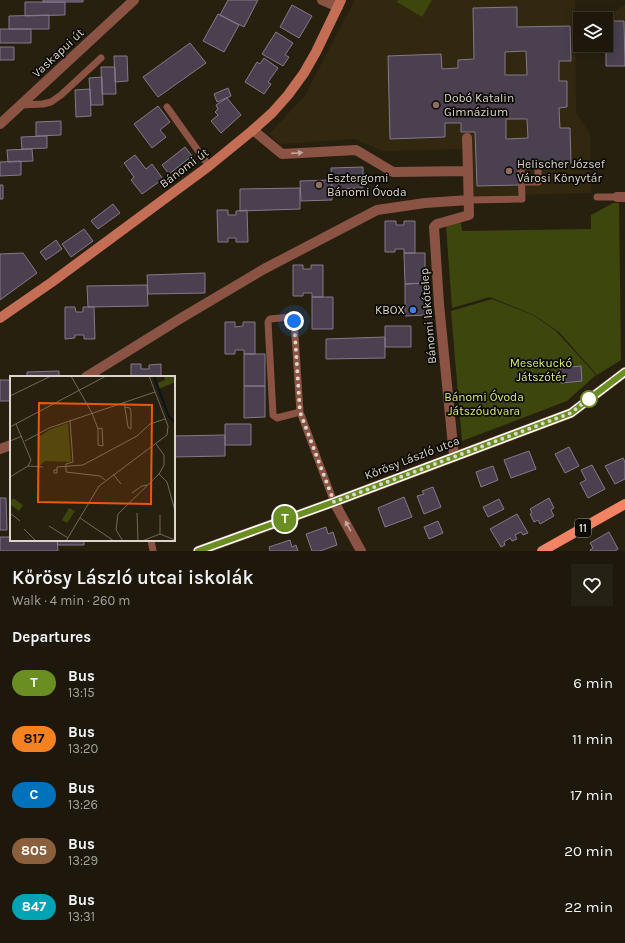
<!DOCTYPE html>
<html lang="en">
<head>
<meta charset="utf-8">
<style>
  :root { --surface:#1d180b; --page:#252114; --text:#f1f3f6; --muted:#a0a09d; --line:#3b372c }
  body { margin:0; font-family:Karla,sans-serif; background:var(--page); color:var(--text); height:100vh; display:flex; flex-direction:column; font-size:15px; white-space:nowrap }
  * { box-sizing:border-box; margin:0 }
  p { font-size:13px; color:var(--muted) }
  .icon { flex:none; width:22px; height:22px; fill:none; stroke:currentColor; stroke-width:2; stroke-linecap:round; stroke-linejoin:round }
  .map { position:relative; height:551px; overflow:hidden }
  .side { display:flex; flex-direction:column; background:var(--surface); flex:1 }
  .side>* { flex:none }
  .badge { padding:0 8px; border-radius:13px; font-size:14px; line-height:26px }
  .tools { position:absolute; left:573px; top:12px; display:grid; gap:8px }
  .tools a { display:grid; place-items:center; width:40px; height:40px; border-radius:0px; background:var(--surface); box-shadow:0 2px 10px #0003,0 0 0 1px var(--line); font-size:20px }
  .you { position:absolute; width:20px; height:20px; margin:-10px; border:3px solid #fff; border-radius:50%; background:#1a73e8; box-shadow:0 0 0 6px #1a73e833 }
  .map>.badge { position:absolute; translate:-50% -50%; box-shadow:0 0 0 2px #fff }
  h2 { padding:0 12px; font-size:15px; line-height:36px }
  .round { display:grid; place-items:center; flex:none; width:42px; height:42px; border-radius:0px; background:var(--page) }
  .headline { display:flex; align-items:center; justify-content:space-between; height:68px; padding:0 12px }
  h1 { font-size:19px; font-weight:600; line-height:30px }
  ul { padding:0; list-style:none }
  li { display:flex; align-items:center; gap:12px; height:56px; padding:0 12px }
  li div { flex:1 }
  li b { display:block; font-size:15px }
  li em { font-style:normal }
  li .badge { min-width:44px; font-weight:700; text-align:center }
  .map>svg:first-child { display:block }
</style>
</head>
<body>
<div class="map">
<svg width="625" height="551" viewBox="0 0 625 551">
  <rect width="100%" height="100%" fill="#27200f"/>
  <!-- built -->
  <path fill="#322810" d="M355,0H575L576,113L590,134L591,193L474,196L472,149L382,151L356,139L280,144L269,134L304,97Z
    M625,5V66H606L605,45H606V19H604V17Z"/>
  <!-- green -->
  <path fill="#3d460d" d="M398,0H432L422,17L397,2Z
    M613,203H619L621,360L597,375L559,332L534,315L490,297L452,308L446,226L461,222L462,231L591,229V215Z
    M492,299L533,315L556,331L596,375L567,401L462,441L451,311Z"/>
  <!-- building -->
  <path fill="#4a4050" stroke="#84798b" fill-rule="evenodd" d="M43,0H83V2H43Z
    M228,0H258L244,27L220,15Z
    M25,2H65V15L25,16Z
    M292,5L312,16L299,38L280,27Z
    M517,7V27L570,26L571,61H559V81H567V107L559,108L560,128H570L571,163L519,164V185L477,186L475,132H461V123H445V137L390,139L388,56L441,54L442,69L458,68V60L474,59L473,8ZM526,51L527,75H505V52ZM506,119H527L528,138L506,139Z
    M218,14L239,25L224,52L203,41Z
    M49,15V29H9V16Z
    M606,21H624L625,66H606Z
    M0,29H31V43H0Z
    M276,32L293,43L285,55L289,57L283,66L262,54Z
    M190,43L206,63L158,97L143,77Z
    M0,47H14V60H0Z
    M114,56H127L128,81L115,82Z
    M264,58L278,68L268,82L271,84L264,94L245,82L257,62L260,64Z
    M101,67H115L116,94H102Z
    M102,77L103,105H91L89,78Z
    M228,88L231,96L217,102L214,94Z
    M90,89L91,116L76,117L75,90Z
    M227,98L241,115L221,133L211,121L218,115L215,112L218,109L216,105Z
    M158,106L170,122L160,130L166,137L152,148L134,124Z
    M61,121V135L36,136V122Z
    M47,136V148L22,149L21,137Z
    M185,147L192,156L169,174L162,165Z
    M32,149L33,161L8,162L7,150Z
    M135,155L146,169L152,164L163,179L142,194L131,180L134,177L124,163Z
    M21,161V175L0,176V162Z
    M363,167V188L332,189L331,168Z
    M331,180L332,200L301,201L300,181Z
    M0,185H3V199H0Z
    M300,188V209L240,211V189Z
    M113,204L120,213L98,229L91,221Z
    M217,210H228V215H236V211L247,210L248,242H236V238H228V242H218Z
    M385,221H396V225H404V221H415V253H404V249H395V252H385Z
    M84,229L93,241L71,257L62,244Z
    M56,240L62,249L46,260L40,252Z
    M23,253L37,273L0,300V254Z
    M404,253H425V283L405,284Z
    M293,265H303V269H311V265H323V297H312V293H303V296H293Z
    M205,273V293L148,294L147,275Z
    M425,283L426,315L405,316V284Z
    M147,285L148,306L88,307L87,286Z
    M312,297H333V329H312Z
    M65,307H75L76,312H83V307H94L95,339H84V335H75V338L65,339Z
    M225,322H235V327L243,326V322H255V354H244V350H235V354H225Z
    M385,326H411V347H385Z
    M385,337V358L326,359V339Z
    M244,354H265V386H244Z
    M131,364H141V369H149V365L161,364V377H131Z
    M581,366L582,381L561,383L560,368Z
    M59,371V377H27V372Z
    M0,380H11V401H0Z
    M244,386H265V417L244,418Z
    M225,424H251V445H225Z
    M225,435V456L174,457V436Z
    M569,447L579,466L565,473L555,454Z
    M529,451L536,469L511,478L504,460Z
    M623,458L625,462V479L615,484L605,466Z
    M592,465L605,489L588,498L580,483L586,480L581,470Z
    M493,466L498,480L481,487L476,472Z
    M433,487L441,507L424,514L417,496L424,494L422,491Z
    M404,497L412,517L385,527L378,508Z
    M0,498H6L7,530H0Z
    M549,498L554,508L551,510L554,516L540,524L538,520L534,522L530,514L532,513L530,509Z
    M499,499L504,509L488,517L483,507Z
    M517,514L528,533L523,535L521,532L515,535L517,539L512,541L510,538L504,542L505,545L501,547L490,529Z
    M438,521L443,533L429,539L424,527Z
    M326,527L328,534L333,532L337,545L320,551H312L306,534Z
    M609,532L618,549L615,551H591L590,550L593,548L590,543Z
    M0,537H11V540H57L58,551H0Z
    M57,540H84V545H58Z
    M290,540L292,547L296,545L298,551H270L269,547Z"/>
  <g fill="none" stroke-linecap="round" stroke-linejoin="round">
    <!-- lane -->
    <path stroke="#8a5344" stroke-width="7" d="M21,105L43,104L51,102L61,95L101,58
      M167,107L209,166
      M597,197H617
      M469,200L522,199L521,166L538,165V182H521
      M300,412L277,418L273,415L268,322L270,319L290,317L294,321L300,412L334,502
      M151,540L153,551"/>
    <!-- street -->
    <path stroke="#8a5344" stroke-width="10" d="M322,0L338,7
      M0,124L134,0
      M253,130L282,154L356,150L393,172L468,171L469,215L437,224L434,227L439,304L454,456
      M467,138L468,171
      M617,197H625
      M86,377L178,320L264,269L377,210L425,203L469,200
      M0,449L11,445
      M334,502L361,551
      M198,551L334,502L571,413L625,372"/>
    <!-- secondary -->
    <path stroke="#c56e56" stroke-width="10" d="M0,318L52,282L209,166L253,130L272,113L288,95L304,73L316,52L341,0"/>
    <!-- primary -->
    <path stroke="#f48364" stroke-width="10" d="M542,551L625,504"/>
  </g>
  <!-- one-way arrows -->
  <defs><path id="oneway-solid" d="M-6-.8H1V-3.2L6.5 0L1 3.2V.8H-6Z"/></defs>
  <g fill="#bfa89c">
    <use href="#oneway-solid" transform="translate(297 153) rotate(-4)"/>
    <use href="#oneway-solid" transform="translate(348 526) rotate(-119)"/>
  </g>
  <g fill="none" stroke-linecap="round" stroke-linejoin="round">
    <defs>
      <path id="line" d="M198,551L334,502L571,413L625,372"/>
    </defs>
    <!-- line casing -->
    <use href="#line" stroke="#fff" stroke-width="9"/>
    <!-- line -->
    <use href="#line" stroke="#6b8e23" stroke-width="6"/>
    <!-- walk -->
    <path stroke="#dbd6cc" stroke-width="4" stroke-dasharray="0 7.2" d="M294,321L300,412L334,502L571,413L592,396L589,399"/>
  </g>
  <!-- markers -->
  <g fill="#8d6e63" stroke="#0d0a04" stroke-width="1.5">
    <circle cx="436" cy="105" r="4"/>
    <circle cx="509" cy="171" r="4"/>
    <circle cx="319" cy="185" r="4"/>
  </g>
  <circle fill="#3f7fe0" stroke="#0d0a04" stroke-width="1.5" cx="413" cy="310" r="4"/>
  <circle fill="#fff" stroke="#6b8e23" stroke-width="2" cx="589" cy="399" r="8"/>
  <g text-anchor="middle" stroke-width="3.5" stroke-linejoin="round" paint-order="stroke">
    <!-- shield labels -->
    <rect fill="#0d0a04" stroke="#9d9990" stroke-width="1" x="575" y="519" width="16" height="18" rx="3"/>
    <g font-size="11" font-weight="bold" fill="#dbd6cc">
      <text x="583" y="532">11</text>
    </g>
    <!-- street labels -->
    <g font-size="12" fill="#dbd6cc" stroke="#0d0a04">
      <text transform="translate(58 53) rotate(-43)" y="4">Vaskapui út</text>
      <text transform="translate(184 168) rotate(-37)" y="4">Bánomi út</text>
      <text transform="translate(428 316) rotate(-95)" y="4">Bánomi lakótelep</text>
      <text transform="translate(412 458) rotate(-21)" y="4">Kőrösy László utca</text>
    </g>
    <!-- poi labels -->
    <g font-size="12" fill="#dbd6cc" stroke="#0d0a04" text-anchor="start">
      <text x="444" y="102">Dobó Katalin<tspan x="444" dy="14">Gimnázium</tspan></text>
      <text x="517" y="168">Helischer József<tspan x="517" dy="14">Városi Könyvtár</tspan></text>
      <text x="327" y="182">Esztergomi<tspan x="327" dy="14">Bánomi Óvoda</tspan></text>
      <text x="405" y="314" text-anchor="end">KBOX</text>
    </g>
    <!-- park labels -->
    <g font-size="12" fill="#d6ec7b" stroke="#0d0a04">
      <text x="541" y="367">Mesekuckó<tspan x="541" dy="14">Játszótér</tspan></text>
      <text x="484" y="401">Bánomi Óvoda<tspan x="484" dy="14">Játszóudvara</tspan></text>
    </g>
  </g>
  <!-- overview -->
  <g transform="translate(10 376)">
    <rect width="165" height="165" fill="#27200f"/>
    <path d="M154,0H165V6L149,13L147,7L155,4ZM58,47L61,86L35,85L29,90V61L39,54ZM3,122L13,129L9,135L0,128ZM59,132L65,135L57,147L52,144Z" fill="#3d460d"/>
    <path fill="none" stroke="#07141a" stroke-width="2" d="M144,0L159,41L165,46"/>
    <path fill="none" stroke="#6f695b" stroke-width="1" d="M61,0L82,37L88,53V69L93,70L92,52L88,53M0,20L41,0M114,26L118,51L121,53V36L120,32L115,31M0,51L96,0M0,65L12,60M15,65L39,52L145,16M18,90L33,91M56,91V88L63,86L60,44M56,91V96L90,100L95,104M47,94H44V97H47V91L73,89L127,60L140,48L155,43M103,98L111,108M149,98L157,106L165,135M0,101L18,90L21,84L6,48M122,117L132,110L137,109M0,137L10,145M127,137L128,165M150,139V158M70,142L104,165M39,150L58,162M14,153L26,165M56,165L89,110L157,59L158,50L139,0M113,165L106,154L108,138L149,98L154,89V79L146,68M132,165L150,158L165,164"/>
    <path fill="#e8590c" fill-opacity="0.15" stroke="#e8590c" stroke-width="2" d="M29,27L142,29L141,128L28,126Z"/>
    <rect width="165" height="165" fill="none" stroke="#dbd6cc" stroke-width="2"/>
  </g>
</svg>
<div class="tools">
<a><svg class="icon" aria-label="layers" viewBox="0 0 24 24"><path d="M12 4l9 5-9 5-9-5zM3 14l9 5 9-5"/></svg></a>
</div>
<div class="you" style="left:294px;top:321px"></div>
<b class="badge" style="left:285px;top:519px;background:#6b8e23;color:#fff">T</b>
</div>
<section class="side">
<div class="headline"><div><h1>Kőrösy László utcai iskolák</h1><p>Walk · 4 min · 260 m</p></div><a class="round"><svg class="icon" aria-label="heart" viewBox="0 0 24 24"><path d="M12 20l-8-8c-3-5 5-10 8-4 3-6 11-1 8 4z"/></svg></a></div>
<h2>Departures</h2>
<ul>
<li><span class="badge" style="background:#6b8e23;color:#fff">T</span><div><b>Bus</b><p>13:15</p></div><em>6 min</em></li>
<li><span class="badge" style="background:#f58220;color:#111">817</span><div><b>Bus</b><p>13:20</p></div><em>11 min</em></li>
<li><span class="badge" style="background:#0072bc;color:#fff">C</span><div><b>Bus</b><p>13:26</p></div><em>17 min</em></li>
<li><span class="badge" style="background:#8b5e3c;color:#fff">805</span><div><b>Bus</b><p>13:29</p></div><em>20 min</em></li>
<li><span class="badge" style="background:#00a3b4;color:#fff">847</span><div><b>Bus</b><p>13:31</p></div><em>22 min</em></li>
</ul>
</section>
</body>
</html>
